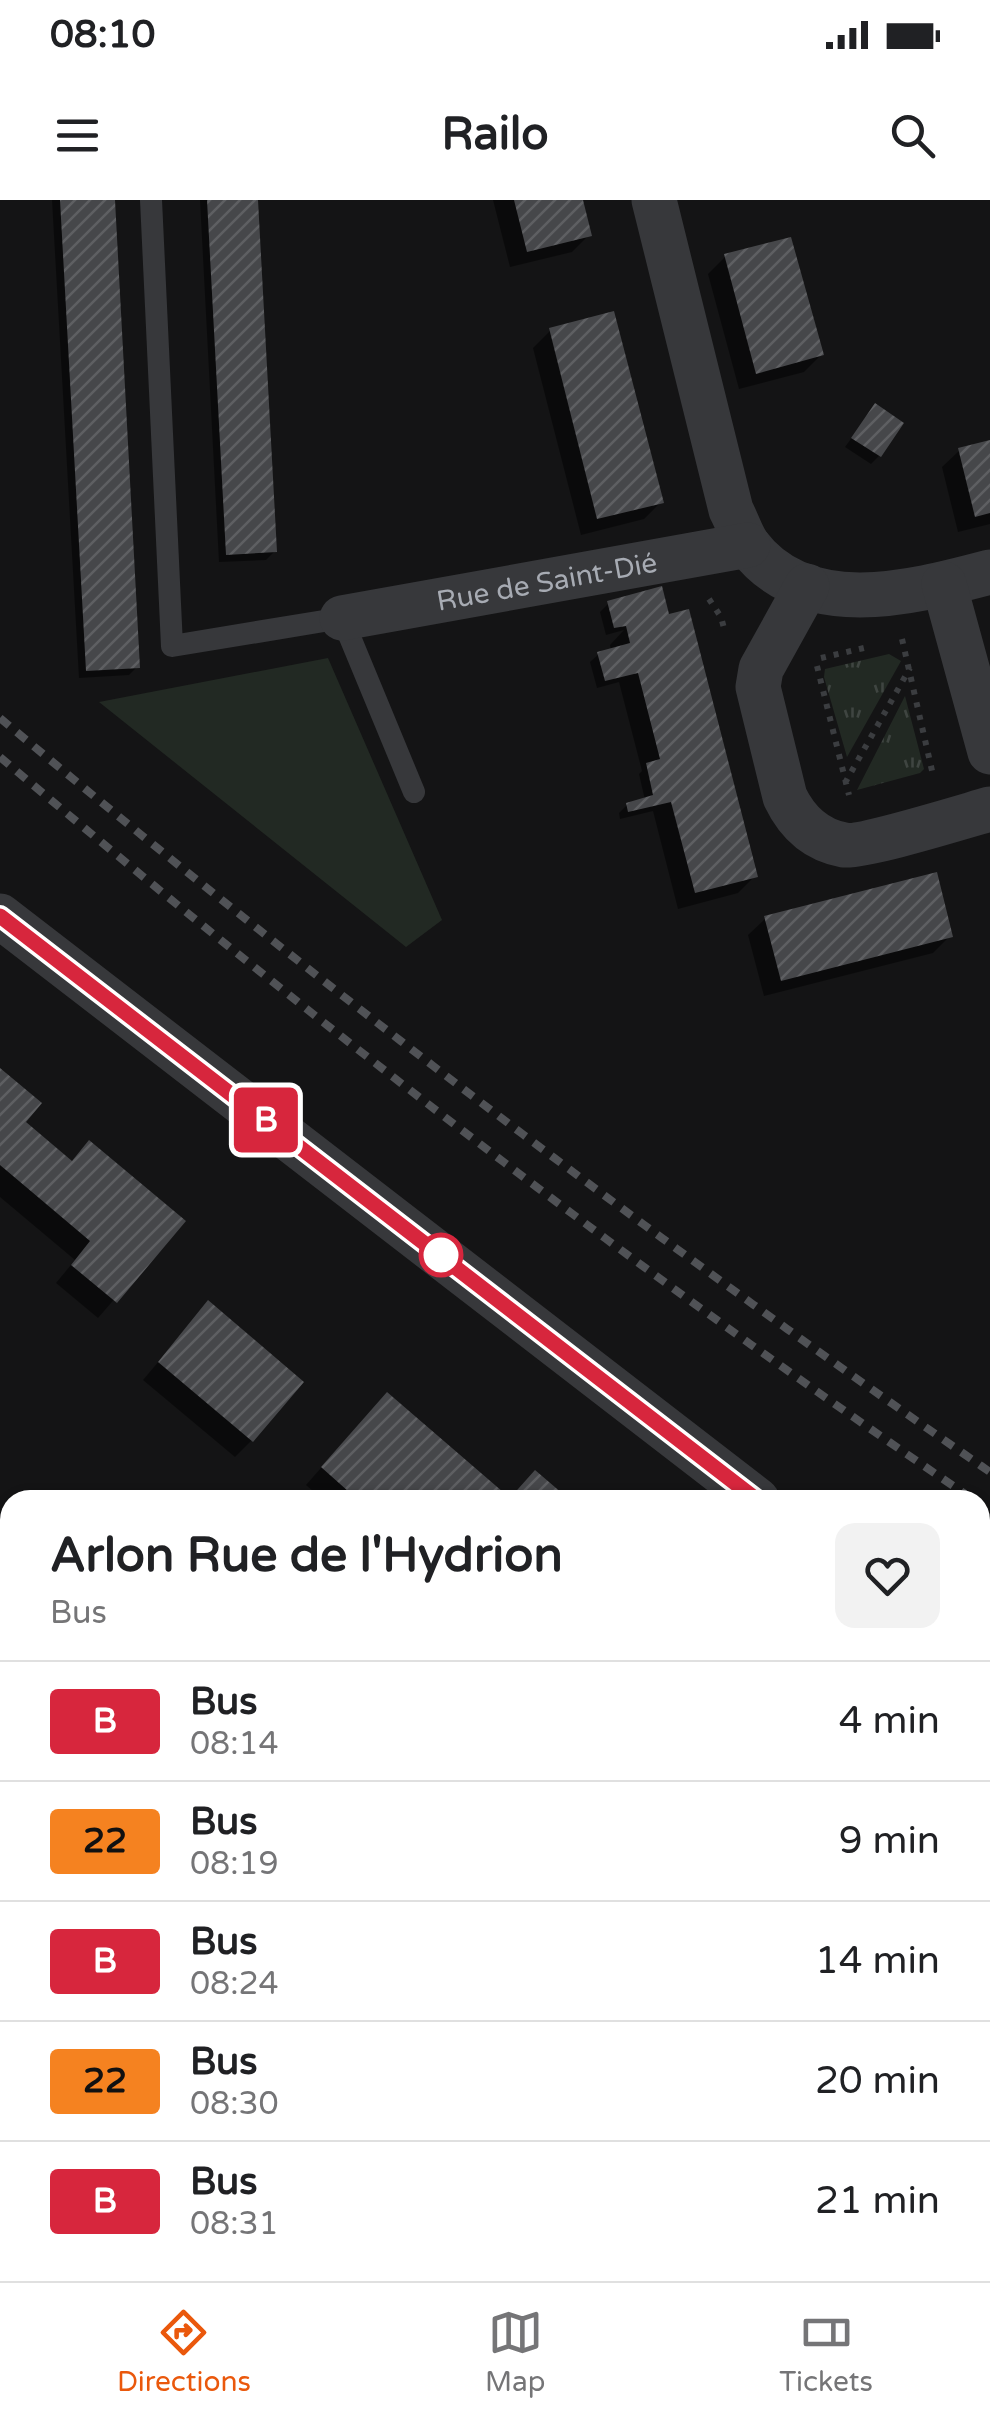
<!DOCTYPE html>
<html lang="en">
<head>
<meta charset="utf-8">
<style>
  :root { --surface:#fff; --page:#f2f2f2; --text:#202124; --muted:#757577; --line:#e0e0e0; --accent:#ea580c }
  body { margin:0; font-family:"Varela Round",sans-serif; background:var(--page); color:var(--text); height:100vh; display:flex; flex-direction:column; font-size:38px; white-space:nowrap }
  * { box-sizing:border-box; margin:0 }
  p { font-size:32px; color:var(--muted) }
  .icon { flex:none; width:55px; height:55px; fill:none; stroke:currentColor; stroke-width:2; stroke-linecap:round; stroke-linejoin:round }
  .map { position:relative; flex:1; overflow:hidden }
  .sheet { position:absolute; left:0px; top:1290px; width:990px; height:792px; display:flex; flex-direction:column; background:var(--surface); border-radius:30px 30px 0 0; box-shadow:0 2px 8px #0004 }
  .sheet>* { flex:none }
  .badge { padding:0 20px; border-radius:8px; font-size:35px; line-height:65px }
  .map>.badge { position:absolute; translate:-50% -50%; box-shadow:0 0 0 5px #fff }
  .round { display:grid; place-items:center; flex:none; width:105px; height:105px; border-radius:20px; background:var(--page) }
  .head { display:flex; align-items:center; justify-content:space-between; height:170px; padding:0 50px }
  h1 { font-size:48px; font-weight:800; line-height:75px }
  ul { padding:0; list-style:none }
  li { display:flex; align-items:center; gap:30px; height:120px; padding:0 50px; border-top:2px solid var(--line) }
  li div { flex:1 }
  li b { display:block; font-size:38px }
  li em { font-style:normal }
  li .badge { min-width:110px; font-weight:700; text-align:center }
  .status { display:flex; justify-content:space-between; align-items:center; height:70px; padding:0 50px; background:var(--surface); direction:ltr }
  .status svg { height:28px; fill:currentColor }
  header { display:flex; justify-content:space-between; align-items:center; height:130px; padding:0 50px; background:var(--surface); font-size:45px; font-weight:800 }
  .tab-bar { display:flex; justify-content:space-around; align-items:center; height:140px; border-top:2px solid var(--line); background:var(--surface); font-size:28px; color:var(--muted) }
  .tab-bar a { display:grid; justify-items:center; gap:5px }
  .tab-bar .active { color:var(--accent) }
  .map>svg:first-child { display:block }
</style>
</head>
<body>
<div class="status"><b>08:10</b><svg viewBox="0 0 49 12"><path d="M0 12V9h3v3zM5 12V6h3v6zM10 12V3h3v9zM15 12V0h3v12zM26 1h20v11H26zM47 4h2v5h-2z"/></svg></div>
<header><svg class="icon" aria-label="menu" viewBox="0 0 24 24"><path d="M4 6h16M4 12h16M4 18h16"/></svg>Railo<svg class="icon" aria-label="search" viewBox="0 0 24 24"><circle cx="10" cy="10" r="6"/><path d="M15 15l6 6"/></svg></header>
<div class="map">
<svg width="990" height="2081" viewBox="0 0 990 2081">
  <defs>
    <pattern id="grass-tufts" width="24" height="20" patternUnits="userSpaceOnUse" patternTransform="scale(2.5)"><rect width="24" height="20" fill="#222923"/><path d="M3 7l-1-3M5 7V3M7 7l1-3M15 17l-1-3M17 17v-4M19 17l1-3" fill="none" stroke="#3f4541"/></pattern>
    <pattern id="building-hatch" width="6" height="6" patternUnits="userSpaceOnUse" patternTransform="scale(2.5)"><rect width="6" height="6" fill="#46474a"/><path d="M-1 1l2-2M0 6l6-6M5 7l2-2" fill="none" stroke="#5e5f62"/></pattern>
  </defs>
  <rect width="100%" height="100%" fill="#141415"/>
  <!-- grass -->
  <path fill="url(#grass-tufts)" d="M889,454L901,461L847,557L824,477L825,469Z
    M905,496L924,569L920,573L857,590Z
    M588,2072H926L942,2081H580Z"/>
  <!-- park -->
  <path fill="#222923" d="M328,458L442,720L406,747L99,502Z
    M990,2009V2081H931L940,2079L945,2073L980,2072V2023Z
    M0,2035L10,2041V2072L58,2073L71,2081H0Z"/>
  <!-- shadow -->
  <path fill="#0007" d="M52,0H112L137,467L129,475L79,478Z
    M200,0H256L274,352L266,360L219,362Z
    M493,0H580L589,35L572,52L510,67Z
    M725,57L821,155L804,172L739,189L708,74Z
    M550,131L661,302L644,319L581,335L533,148Z
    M875,206L879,256L871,264L845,247Z
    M990,242V324L958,332L942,267L960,250Z
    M660,390L755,676L738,693L678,709L653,611L620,619L619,613L627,605L645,600L639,574L642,571L619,482L597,488L590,462L599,454L611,451L610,445L624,430L606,435L600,412L608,404Z
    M766,718L950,736L933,753L764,796L748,735Z
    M0,870L22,922L70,963L182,1021L98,1118L56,1083L75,1060L0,997Z
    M208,1103L252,1240L235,1257L143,1180Z
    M370,1212L508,1300H323L306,1285Z
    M10,1587V1637L0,1628V1598Z"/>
  <!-- building -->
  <path fill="url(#building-hatch)" d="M60,0H115L140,468L86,471Z
    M207,0H258L277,352L226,355Z
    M514,0H583L592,36L527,52Z
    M791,37L824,155L756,174L724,54Z
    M614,111L664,303L597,319L549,128Z
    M875,203L904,223L881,257L851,238Z
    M990,240V313L975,317L958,248Z
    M662,386L669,414L689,409L758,677L695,693L671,602L628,612L626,603L653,595L646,563L660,559L638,473L605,481L597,452L630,443L626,426L614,428L607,401Z
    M937,672L953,737L781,781L764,716Z
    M0,868L42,903L26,922L72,961L89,940L186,1021L117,1103L71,1065L90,1041L0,965Z
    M208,1100L304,1182L253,1242L158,1162Z
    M387,1192L510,1298L535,1270L570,1300H358L321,1267Z
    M10,1585V1621L0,1632V1596Z
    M980,1666L990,1674V1749L980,1761Z"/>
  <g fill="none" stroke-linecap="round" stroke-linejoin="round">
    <!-- path -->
    <path stroke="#3b3d40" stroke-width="6" stroke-dasharray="5 8" stroke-linecap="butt" d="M709,399L721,417L725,432
      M902,439L933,575
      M821,458L868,447
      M817,466L849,595
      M845,583L910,468"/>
    <!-- lane -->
    <path stroke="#37383b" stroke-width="22" d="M151,0L172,446L342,418L414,592"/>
    <!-- street -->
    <g stroke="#37383b" stroke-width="45">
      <path d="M654,0L731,310C737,321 741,335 748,345C805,422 914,392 990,372"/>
      <path d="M944,384L990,552"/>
      <path d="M807,386L761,469L758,487L785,597C797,622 816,640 844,645C862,648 965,616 990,609"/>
      <path id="s1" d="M342,418L748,345"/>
      <path d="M0,716L757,1300"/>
      <path d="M980,1488L990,1497"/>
    </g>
    <!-- rail -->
    <path stroke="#505256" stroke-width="8" stroke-dasharray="12 10" stroke-linecap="butt" d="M0,518C318,785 649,1036 990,1272
      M0,557C311,821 636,1071 974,1300"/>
  </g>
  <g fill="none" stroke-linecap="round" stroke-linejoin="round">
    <defs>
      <path id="line" d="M0,716L757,1300"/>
    </defs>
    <!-- line casing -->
    <use href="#line" stroke="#fff" stroke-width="22"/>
    <!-- line -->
    <use href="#line" stroke="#d7263d" stroke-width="15"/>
  </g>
  <!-- markers -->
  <circle fill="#fff" stroke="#d7263d" stroke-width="5" cx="441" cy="1055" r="20"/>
  <g text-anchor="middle" stroke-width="10" stroke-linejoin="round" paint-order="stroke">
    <!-- street labels -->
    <g font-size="28" fill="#a7abb3" stroke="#0f0f10">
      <text dy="10" stroke="none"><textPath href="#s1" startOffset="208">Rue de Saint-Dié</textPath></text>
    </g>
  </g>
</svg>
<b class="badge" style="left:266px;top:920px;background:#d7263d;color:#fff">B</b>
<section class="sheet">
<div class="head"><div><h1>Arlon Rue de l'Hydrion</h1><p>Bus</p></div><a class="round"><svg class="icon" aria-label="heart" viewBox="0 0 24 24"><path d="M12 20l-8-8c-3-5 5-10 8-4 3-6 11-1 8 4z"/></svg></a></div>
<ul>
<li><span class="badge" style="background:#d7263d;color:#fff">B</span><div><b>Bus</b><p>08:14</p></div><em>4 min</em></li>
<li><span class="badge" style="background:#f58220;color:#111">22</span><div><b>Bus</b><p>08:19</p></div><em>9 min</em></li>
<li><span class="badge" style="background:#d7263d;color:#fff">B</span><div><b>Bus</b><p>08:24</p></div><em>14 min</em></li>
<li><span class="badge" style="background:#f58220;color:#111">22</span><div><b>Bus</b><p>08:30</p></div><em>20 min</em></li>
<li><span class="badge" style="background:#d7263d;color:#fff">B</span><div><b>Bus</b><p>08:31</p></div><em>21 min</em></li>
</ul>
</section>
</div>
<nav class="tab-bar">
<a class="active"><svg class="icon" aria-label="directions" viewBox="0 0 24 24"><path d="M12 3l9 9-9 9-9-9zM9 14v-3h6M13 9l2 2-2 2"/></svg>Directions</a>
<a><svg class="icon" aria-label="map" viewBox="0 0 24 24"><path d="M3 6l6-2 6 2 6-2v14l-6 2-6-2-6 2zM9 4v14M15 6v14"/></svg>Map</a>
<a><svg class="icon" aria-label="tickets" viewBox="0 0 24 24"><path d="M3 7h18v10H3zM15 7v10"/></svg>Tickets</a>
</nav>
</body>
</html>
